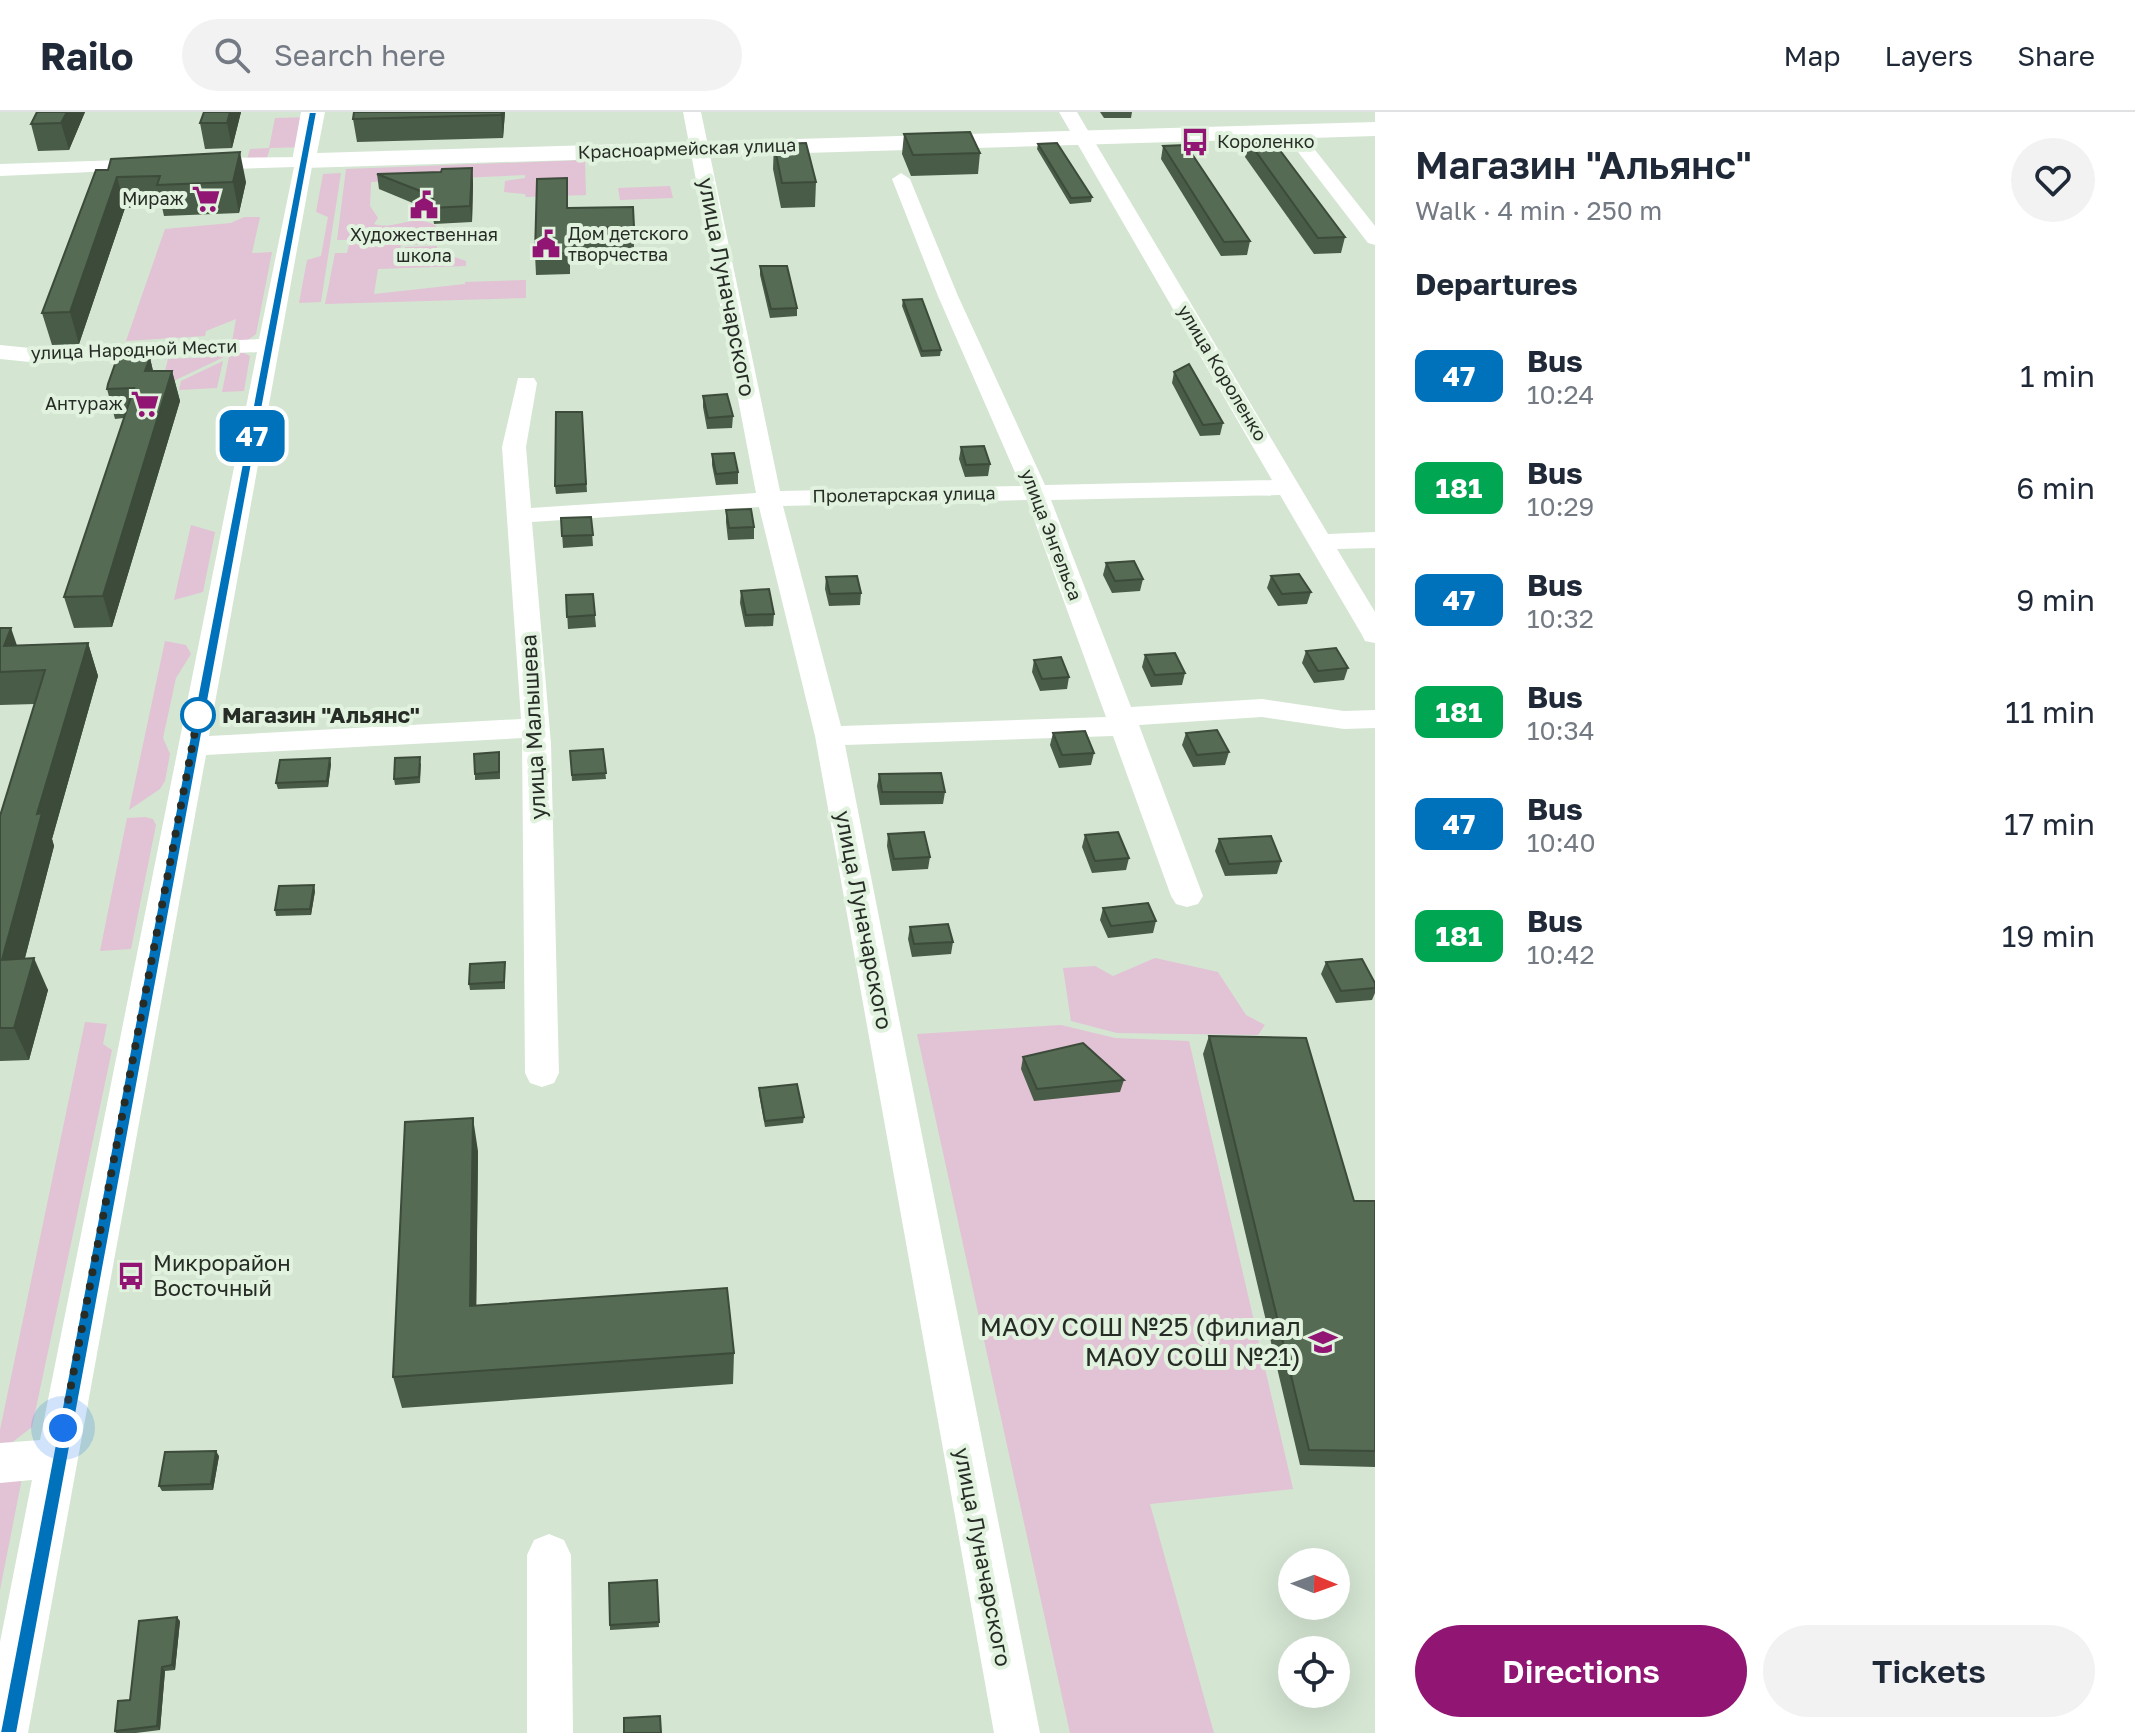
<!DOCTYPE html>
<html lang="en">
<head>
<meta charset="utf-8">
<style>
  :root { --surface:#fff; --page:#f2f2f3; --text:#1f2937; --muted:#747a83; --line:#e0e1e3; --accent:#911572 }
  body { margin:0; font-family:"Golos Text",sans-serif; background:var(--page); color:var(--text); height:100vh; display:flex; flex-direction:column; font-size:30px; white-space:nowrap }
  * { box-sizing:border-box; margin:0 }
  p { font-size:26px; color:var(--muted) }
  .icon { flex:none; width:44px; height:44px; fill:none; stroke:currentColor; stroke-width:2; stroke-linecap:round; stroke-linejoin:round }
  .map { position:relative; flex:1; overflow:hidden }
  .panel { display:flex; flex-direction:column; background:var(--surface); width:760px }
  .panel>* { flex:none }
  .badge { padding:0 16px; border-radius:12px; font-size:28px; line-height:52px }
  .needle { width:52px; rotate:91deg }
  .controls { position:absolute; left:1278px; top:1436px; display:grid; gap:16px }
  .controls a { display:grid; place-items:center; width:72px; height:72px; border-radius:50%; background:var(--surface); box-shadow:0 8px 32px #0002; font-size:40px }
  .you { position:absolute; width:40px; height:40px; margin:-20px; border:6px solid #fff; border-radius:50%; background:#1a73e8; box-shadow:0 0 0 12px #1a73e833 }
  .map>.badge { position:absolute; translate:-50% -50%; box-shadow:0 0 0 4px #fff }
  h2 { padding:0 40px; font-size:30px; line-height:72px }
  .round { display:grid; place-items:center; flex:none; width:84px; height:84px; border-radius:42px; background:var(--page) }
  .overview { display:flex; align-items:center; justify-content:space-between; height:136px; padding:0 40px }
  h1 { font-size:38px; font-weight:600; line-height:60px }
  .cta { display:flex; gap:16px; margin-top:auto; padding:16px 40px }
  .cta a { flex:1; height:92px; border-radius:48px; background:var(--accent); color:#fff; font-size:32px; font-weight:600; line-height:92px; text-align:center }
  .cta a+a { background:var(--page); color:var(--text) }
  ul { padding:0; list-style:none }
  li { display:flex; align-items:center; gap:24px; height:112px; padding:0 40px }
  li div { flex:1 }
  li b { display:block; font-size:30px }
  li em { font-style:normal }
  li .badge { min-width:88px; font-weight:700; text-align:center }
  header { display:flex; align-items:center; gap:48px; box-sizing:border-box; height:112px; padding:0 40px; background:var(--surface); border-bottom:2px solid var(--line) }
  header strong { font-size:38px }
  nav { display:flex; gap:44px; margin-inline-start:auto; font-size:28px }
  .search { width:560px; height:72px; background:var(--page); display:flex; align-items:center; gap:20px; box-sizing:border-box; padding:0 28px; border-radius:44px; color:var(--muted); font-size:30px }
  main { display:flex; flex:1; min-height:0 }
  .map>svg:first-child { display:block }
</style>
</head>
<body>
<header>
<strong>Railo</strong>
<div class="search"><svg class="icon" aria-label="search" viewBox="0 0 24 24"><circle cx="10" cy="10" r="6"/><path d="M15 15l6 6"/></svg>Search here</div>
<nav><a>Map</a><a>Layers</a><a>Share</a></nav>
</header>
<main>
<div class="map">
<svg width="1375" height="1621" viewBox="0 0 1375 1621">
  <rect width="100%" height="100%" fill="#d4e5d2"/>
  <!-- green -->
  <path fill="#e2c2d5" d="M312,5L307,35L270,36L267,46L247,47L250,37L269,36L275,6Z
    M585,48L586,83L526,85L525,82L504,80L505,69L525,66V63L371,70L370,94L378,106L374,112C394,119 415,100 436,114V121L442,123L439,132L401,133L398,155L409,150L404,151L405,142L431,139H405V135L437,134V139L466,149V154L378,157L374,182L465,172V170L526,168V186L325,192L335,141H347L350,128H337L346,57Z
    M341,61L321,190L299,191L307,148L321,144L328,105L316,100L323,62Z
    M670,74L673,86L620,88L618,76Z
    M244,105H260L252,141L272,140L256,222L248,228L232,230L236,207L206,219L205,224L126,229L165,117L231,111Z
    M231,235L250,244L244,279L222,280Z
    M225,238L224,245L161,275L168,247L209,245Z
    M223,249L217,276L179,278L181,269Z
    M191,413L215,420L203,480L174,488Z
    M165,529L186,533L191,542L176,566L163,626L170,642L165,669L160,677L129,698Z
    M145,705L153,707L156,713L131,837L100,839L127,706Z
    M1155,846L1218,860L1246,903L1265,913L1258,923L1117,921L1071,909L1063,856L1095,854L1113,864Z
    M85,910L107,912L103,932L112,938L32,1315L10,1332L0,1333V1318Z
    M1061,913L1115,926L1189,929L1293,1377L1150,1392L1214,1621H1070L917,922Z
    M22,1366L0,1478V1368Z"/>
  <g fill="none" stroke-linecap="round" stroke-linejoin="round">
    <!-- minor -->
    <path fill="#fff" fill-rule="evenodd" d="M683,0H701L780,379L1021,374L938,184L892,67L901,61L910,67L958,184L1045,373L1272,368L1059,0H1077L1328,422L1375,420V436L1337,437L1375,500V531L1365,529L1362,523L1280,383L1051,388L1131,595L1262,587L1344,599L1375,598V616L1344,617L1262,605L1139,613L1203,784L1198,792L1187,795L1176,792L1171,784L1113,624L845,633L1040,1621H994L815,624L759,395L532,410L551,632L559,961L554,971L542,975L530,971L525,961L522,626L206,643L28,1621H0V1530L32,1368L0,1371V1331L40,1328L257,240L40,251L0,247V233L40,237L259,227L294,55L199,58L190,52L199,46L311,45L313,49L209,624L521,607L502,335L518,266H534L537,271L526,335L531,396L756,381ZM1027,388L1106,605L841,614L783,394Z
      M1291,14L1297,15L1375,114V133L1368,131L1285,23L1282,19L1285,15Z
      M153,47L162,53L160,57L0,64V52Z
      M549,1422L564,1428L571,1443L573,1621H527V1443L534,1428Z"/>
    <!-- major -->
    <path fill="#fff" fill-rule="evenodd" d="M301,0H325L317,41L1375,10V24L304,56L295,54L292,49Z"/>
  </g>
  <!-- wall -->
  <path fill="#495c47" d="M85,0L69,38L38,39L31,12Z
    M241,0L232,36L205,37L200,11Z
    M505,0L503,26L357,30L353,7Z
    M1100,0H1132L1131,6H1104Z
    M904,22L980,41L978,62L911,64L902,42Z
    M1249,30L1345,125L1341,141L1314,142L1245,45Z
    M774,32L816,70L815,95L781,96L773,57Z
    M1038,32L1092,85L1091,90L1070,92L1037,37Z
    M1163,34L1250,129L1247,143L1221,144L1161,47Z
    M472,56L473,72L472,110L434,112L432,99L379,77L377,62L441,60Z
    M108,58L246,70L239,101L164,104L162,95L125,96L79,232L52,233L42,201Z
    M633,95L634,136L570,137V162L536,163L535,142L568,96Z
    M760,154L797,196V204L770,206L760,163Z
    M903,188L941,238L940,244L921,245L902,194Z
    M150,246L153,259H172L180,289L112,515L74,516L64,485L124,306L115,307L107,277Z
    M1174,260L1223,311L1220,323L1200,324L1172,271Z
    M703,284L733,304L732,316L707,317L703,295Z
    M582,300L587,380L556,382L555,374Z
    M961,335L990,352L988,364L965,365L959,347Z
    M712,342L738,360V372L716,373L712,353Z
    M726,398L754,415V427L728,428L726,410Z
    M591,405L593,434L563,436L561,406Z
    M1106,451L1143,467L1140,479L1112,481L1103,463Z
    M1271,464L1311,480L1307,492L1278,494L1267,476Z
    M826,465L861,481L860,493L829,494L825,477Z
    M741,479L774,502L773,514L745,515L740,491Z
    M593,482L596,515L568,517L566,483Z
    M0,516L17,534L88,531L98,564L52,727L54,734L25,846L48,878L29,948L0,949V704L35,592L0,593Z
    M1306,539L1348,556L1344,568L1314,571L1302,551Z
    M1145,543L1185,561L1182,573L1151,575L1142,555Z
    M1034,548L1069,565L1067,577L1040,579L1032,560Z
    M1053,621L1094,641L1091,653L1059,656L1050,633Z
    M1186,621L1229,640L1225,653L1193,655L1182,633Z
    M603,637L606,667L572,669L570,639Z
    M500,646V667L475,668V662Z
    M421,651L420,671L395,673L394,667Z
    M331,652L328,675L278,677L276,671Z
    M879,662L945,680L943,692L880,693L877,674Z
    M888,722L930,745L928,757L892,759L887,734Z
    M1085,723L1129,746L1126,758L1092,761L1082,735Z
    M1219,727L1281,749L1277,762L1225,764L1215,739Z
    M315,779L311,803L276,804L275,798Z
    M1103,796L1156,809L1153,821L1108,826L1100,808Z
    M910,815L953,830L951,842L912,845L908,827Z
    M505,850V877L470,878L469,872Z
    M1326,850L1375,871V881L1372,888L1336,891L1321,862Z
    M1209,924L1354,1089H1375V1355L1300,1353L1203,942Z
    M1023,945L1124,968L1120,980L1034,989L1021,957Z
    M759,976L804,1005L803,1011L765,1015L759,982Z
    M478,1039L476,1193L734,1241L733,1272L402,1296L393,1265Z
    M219,1344L213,1378L162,1379L159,1374Z
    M657,1468L659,1515L610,1518L609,1471Z
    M180,1509L175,1558L165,1559L160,1618L136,1621H116L115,1619Z"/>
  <!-- shaded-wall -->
  <path fill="#3c4b3a" d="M67,0H85L69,38L61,11Z
    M230,0H241L232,36L227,11Z
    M502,0H505L503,26L501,3Z
    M240,40L246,70L239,101L233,70Z
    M472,56L473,72L472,110L470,94Z
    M117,65L125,96L79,232L70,200Z
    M150,246L157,276L145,259Z
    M172,259L180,289L112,515L103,484Z
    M11,516L22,548L4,534Z
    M88,531L98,564L52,727L54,734L16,880L2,848L37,702Z
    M330,646L331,652L328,675L327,669Z
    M314,773L315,779L311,803L310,797Z
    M34,846L48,878L29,948L14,916Z
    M473,1006L478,1039L476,1225L470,1194Z
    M216,1339L219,1344L213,1378L211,1372Z
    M177,1505L180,1509L175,1558L172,1553Z
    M162,1555L165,1559L160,1618L157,1614Z"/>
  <!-- building -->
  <path fill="#556b53" stroke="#3c4b3a" stroke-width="2" d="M37,0H67L61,11L31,12Z
    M204,0H230L227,11H200Z
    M354,0H502L501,3L353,7Z
    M970,20L980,41L913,43L904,22Z
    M1273,29L1345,125L1318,126L1249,30Z
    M806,31L816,70L782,71L774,32Z
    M1057,31L1092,85L1071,86L1038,32Z
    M1186,33L1250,129L1224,130L1163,34Z
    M240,40L233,70L157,73L160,64L117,65L70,200L42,201L96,58H108L111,47Z
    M472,56L470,94L432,96L433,84L377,62L441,60L442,57Z
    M567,66V96L633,95L634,115L569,116V141L535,142L537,67Z
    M760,154H787L797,196L771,197Z
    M922,187L941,238L922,239L903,188Z
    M136,237L150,246L145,259H172L103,484L64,485L134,276L107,277L108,272L120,238Z
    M1189,252L1223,311L1203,313L1174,260Z
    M727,282L733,304L708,306L703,284Z
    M556,300H582L586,372L555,374Z
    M984,334L990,352L966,353L961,335Z
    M734,341L738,360L716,362L712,342Z
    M751,397L754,415L729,416L726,398Z
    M591,405L593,423L562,424L561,406Z
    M1134,449L1143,467L1115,469L1106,451Z
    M1299,462L1311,480L1282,482L1271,464Z
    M857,464L861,481L830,482L826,465Z
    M769,477L774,502L746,503L741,479Z
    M593,482L595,503L567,505L566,483Z
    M0,516H11L4,534L88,531L37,702L42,701L2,848L34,846L14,916H0V704L45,558L0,560Z
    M1336,536L1348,556L1318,559L1306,539Z
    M1175,541L1185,561L1155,563L1145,543Z
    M1061,545L1069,565L1042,567L1034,548Z
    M1217,618L1229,640L1197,643L1186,621Z
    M1085,619L1094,641L1062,643L1053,621Z
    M603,637L606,661L572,663L570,639Z
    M499,640V660L475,662L474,642Z
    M420,645L419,665L394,667L395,646Z
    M330,646L327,669L276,671L280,648Z
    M941,661L945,680H882L879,662Z
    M924,720L930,745L894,747L888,722Z
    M1118,720L1129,746L1095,749L1085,723Z
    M1271,724L1281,749L1229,752L1219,727Z
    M314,773L310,797L275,798L279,774Z
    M1148,791L1156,809L1111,814L1103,796Z
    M948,812L953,830L914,832L910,815Z
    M1362,847L1375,871V876L1341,879L1326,850Z
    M505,850L504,870L469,872L470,852Z
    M1209,924L1306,926L1354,1089H1375V1339L1309,1338Z
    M1083,931L1124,968L1037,977L1023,945Z
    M797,972L804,1005L765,1009L759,976Z
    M473,1006L470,1194L727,1176L734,1241L393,1265L405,1010Z
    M216,1339L211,1372L159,1374L165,1340Z
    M657,1468L659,1510L610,1513L609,1471Z
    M177,1505L172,1553L162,1555L157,1614L115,1619L118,1589L130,1588L139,1509Z
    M660,1604L661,1621H624V1606Z"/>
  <!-- line -->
  <path fill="#0072bc" stroke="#fff" stroke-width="2" d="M309,0H317L17,1621H0Z"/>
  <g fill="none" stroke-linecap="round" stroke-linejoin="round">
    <!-- walk -->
    <path stroke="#272d26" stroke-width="8" stroke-dasharray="0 14.4" d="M63,1316L199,598L198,603"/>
  </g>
  <!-- icons -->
  <defs>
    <symbol id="bus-bare" viewBox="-9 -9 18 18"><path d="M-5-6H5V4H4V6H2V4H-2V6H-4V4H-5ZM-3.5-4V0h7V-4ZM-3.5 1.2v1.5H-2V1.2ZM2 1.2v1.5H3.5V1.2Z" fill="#911572" stroke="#e1f2df" stroke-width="2.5" paint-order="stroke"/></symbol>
    <symbol id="supermarket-bare" viewBox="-9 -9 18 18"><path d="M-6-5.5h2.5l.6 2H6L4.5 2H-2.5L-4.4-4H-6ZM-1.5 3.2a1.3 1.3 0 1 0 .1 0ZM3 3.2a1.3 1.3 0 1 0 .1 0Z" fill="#911572" stroke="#e1f2df" stroke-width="2.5" paint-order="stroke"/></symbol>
    <symbol id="civic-bare" viewBox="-9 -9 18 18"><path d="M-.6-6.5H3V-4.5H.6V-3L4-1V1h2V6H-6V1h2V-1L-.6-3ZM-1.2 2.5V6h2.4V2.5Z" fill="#911572" stroke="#e1f2df" stroke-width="2.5" paint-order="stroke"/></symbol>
    <symbol id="school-bare" viewBox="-9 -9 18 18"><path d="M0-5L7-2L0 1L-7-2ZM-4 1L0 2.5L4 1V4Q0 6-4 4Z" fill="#911572" stroke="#e1f2df" stroke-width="2.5" paint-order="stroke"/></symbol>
  </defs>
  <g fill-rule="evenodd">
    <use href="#bus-bare" x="1175" y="10" width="40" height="40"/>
    <use href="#supermarket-bare" x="186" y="67" width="40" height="40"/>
    <use href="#civic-bare" x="404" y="73" width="40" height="40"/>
    <use href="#civic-bare" x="526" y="112" width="40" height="40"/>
    <use href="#supermarket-bare" x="125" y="272" width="40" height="40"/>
    <use href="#bus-bare" x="111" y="1144" width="40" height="40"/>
    <use href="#school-bare" x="1303" y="1210" width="40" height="40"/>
  </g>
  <!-- markers -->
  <circle fill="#fff" stroke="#0072bc" stroke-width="4" cx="198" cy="603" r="16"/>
  <g text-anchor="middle" stroke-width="8" stroke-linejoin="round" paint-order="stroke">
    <!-- far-poi labels -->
    <g font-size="18" fill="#272d26" stroke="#e1f2df" text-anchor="start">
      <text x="1217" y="36">Короленко</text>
      <text x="184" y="93" text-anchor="end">Мираж</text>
      <text x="568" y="128">Дом детского<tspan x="568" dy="21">творчества</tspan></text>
      <text x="424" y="129" text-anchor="middle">Художественная<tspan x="424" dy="21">школа</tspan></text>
      <text x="123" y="298" text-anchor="end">Антураж</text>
    </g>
    <!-- far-street labels -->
    <g font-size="18" fill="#272d26" stroke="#e1f2df">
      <text transform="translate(687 37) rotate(-2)" y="6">Красноармейская улица</text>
      <text transform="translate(134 238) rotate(-2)" y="6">улица Народной Мести</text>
      <text transform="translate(1222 261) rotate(59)" y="6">улица Короленко</text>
      <text transform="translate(904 383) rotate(-1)" y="6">Пролетарская улица</text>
      <text transform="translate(1051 423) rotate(69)" y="6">улица Энгельса</text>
    </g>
    <!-- street labels -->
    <g font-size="22" fill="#272d26" stroke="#e1f2df">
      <text transform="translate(727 175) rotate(79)" y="8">улица Луначарского</text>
      <text transform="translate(533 615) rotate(-93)" y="8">улица Малышева</text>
      <text transform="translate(864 808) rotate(79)" y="8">улица Луначарского</text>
      <text transform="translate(983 1445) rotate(79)" y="8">улица Луначарского</text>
    </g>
    <!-- stop labels -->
    <g font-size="22" font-weight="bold" fill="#272d26" stroke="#e1f2df" text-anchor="start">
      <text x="222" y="611">Магазин "Альянс"</text>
    </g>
    <!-- poi labels -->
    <g font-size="22" fill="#272d26" stroke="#e1f2df" text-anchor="start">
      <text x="153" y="1159">Микрорайон<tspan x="153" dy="25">Восточный</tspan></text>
    </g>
    <!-- near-poi labels -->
    <g font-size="26" fill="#272d26" stroke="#e1f2df" text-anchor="end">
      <text x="1301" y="1224">МАОУ СОШ №25 (филиал<tspan x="1301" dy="30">МАОУ СОШ №21)</tspan></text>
    </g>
  </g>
</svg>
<div class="controls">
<a><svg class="needle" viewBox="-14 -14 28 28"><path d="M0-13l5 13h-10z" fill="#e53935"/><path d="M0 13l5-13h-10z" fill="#747a83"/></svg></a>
<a><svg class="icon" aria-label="locate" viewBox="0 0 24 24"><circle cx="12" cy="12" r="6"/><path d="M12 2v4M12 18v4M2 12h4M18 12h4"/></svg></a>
</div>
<div class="you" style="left:63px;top:1316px"></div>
<b class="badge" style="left:252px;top:324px;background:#0072bc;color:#fff">47</b>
</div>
<section class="panel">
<div class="overview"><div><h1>Магазин &quot;Альянс&quot;</h1><p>Walk · 4 min · 250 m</p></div><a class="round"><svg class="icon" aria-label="heart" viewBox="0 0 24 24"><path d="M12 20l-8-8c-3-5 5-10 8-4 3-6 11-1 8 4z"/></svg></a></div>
<h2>Departures</h2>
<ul>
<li><span class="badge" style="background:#0072bc;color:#fff">47</span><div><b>Bus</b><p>10:24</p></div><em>1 min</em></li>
<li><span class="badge" style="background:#00a651;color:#fff">181</span><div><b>Bus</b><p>10:29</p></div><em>6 min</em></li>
<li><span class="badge" style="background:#0072bc;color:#fff">47</span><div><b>Bus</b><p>10:32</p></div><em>9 min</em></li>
<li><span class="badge" style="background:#00a651;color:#fff">181</span><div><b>Bus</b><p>10:34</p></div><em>11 min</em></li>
<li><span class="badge" style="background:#0072bc;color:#fff">47</span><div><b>Bus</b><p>10:40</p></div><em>17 min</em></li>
<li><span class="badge" style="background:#00a651;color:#fff">181</span><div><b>Bus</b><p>10:42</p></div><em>19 min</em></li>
</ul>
<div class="cta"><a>Directions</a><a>Tickets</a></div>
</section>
</main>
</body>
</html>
